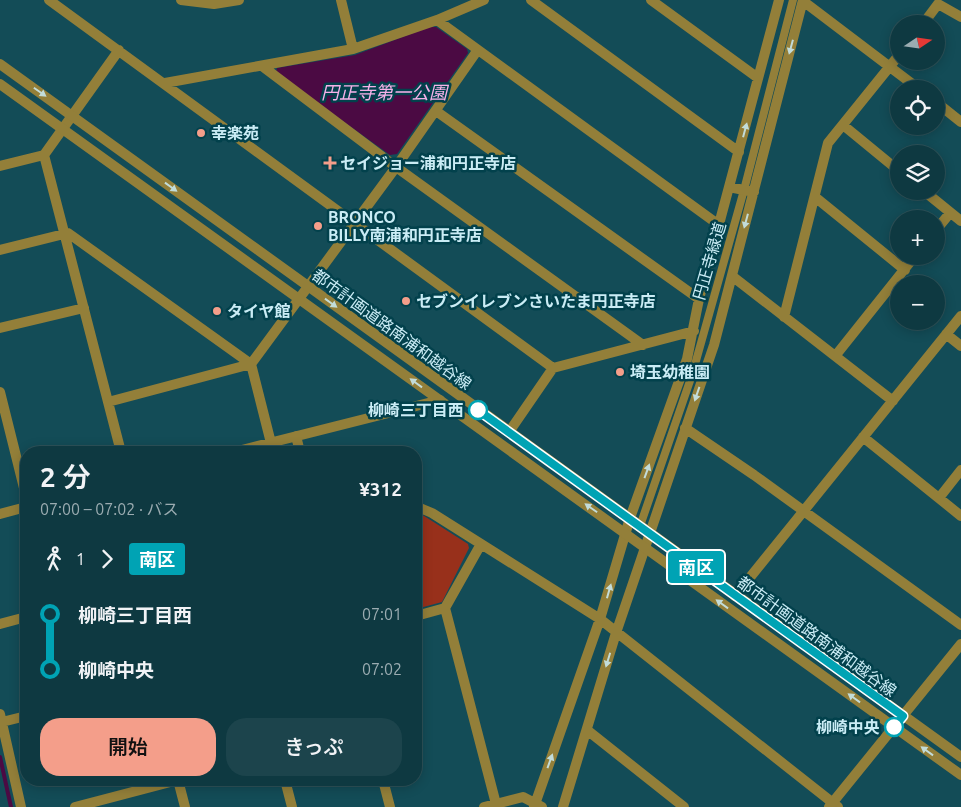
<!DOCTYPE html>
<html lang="ja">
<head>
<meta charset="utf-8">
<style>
  :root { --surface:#0e3941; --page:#1c444c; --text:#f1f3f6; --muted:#9bacb1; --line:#2e535a; --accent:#f49e8a }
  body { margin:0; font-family:Ubuntu,"Noto Sans JP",sans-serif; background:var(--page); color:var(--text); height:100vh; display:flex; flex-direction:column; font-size:19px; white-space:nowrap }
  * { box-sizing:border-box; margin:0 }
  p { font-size:16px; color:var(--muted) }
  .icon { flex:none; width:28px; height:28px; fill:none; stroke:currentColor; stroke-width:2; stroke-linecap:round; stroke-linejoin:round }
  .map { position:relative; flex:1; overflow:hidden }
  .sheet { position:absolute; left:20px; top:446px; width:402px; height:340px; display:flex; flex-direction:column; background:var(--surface); border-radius:20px; box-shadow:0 2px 12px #0003,0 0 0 1px var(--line) }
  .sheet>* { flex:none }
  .badge { padding:0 10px; border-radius:4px; font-size:18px; line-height:32px }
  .needle { width:32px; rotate:77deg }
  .tools { position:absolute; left:890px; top:15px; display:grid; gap:10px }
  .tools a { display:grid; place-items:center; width:55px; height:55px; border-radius:50%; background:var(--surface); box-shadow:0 2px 12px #0003,0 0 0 1px var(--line); font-size:25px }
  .map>.badge { position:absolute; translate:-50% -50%; box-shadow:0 0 0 2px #fff }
  .legs { display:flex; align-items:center; gap:8px; height:55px; padding:0 20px; font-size:16px }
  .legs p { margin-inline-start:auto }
  .head { display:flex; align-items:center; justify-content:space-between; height:85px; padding:0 20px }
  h1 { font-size:28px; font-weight:600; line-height:38px }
  .cta { display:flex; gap:10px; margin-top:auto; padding:10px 20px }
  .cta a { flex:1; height:58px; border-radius:20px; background:var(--accent); color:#111; font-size:20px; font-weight:600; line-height:58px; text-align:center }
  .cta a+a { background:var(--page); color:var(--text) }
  ul { padding:0 20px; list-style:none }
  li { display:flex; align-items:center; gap:18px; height:55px; font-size:19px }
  li i { display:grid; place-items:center; width:8px; height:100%; margin:0 6px; background:currentColor }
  li i::after { content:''; width:12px; height:12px; margin:-6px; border:4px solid; border-radius:50%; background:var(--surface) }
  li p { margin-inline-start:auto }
  li:first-child i { background:linear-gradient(#0000 50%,currentColor 0) }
  li:last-child i { background:linear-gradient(currentColor 50%,#0000 0) }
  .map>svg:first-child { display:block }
</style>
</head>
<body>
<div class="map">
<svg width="961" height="807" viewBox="0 0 961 807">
  <rect width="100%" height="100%" fill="#134c57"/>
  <!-- green -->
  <path fill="#98301b" d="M421,514L468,544L469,548L442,602L416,609V515Z"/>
  <!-- water -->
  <path fill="#4b0a43" d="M429,27H436L467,49L468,53L397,154L390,155L276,73L277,68L355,55Z"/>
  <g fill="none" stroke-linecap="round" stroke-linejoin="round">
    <!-- stream -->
    <path stroke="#4b0a43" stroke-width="4" d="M0,757L11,807"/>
    <!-- pedestrian -->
    <path stroke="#937f39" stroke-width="8" d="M640,526L692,375L744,190L793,0"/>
    <!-- minor -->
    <path stroke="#937f39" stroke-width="10" d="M49,0L553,368
      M181,0L214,4L239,0
      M341,0L353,49
      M531,0L739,152
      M651,0L758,78
      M803,1L919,89
      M437,20L719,225
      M923,24L938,4L961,17
      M119,50L44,155L121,452
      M262,66L396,167L643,345
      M165,83L353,49L437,20L484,0
      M936,102L961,122
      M436,111L699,299
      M843,125L899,171
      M0,166L44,155
      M729,187L754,192
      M924,191L961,221
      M815,197L905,270
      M936,230L950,213
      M0,250L68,233L251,364
      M732,276L893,401
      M784,317L828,143L899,55
      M0,328L84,308
      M946,334L961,346
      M836,355L915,256
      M0,392L26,496
      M108,402L251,364
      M685,428L754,475L961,625
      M509,432L553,368L694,331
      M296,436L300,452
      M863,437L961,516
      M271,443L251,364L396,167L477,51
      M234,452L440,400
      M939,498L961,470
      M416,509L420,508L432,513L600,619L838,807
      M0,514L26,507
      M735,596L961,316
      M445,608L496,804
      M416,616L445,608L481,544
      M0,624L26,617
      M0,714L21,807
      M2,722L26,716
      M587,730L684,807
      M178,780L185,807
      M285,780L292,807
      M383,780L390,807
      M75,807L178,780
      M484,807L523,797L542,807
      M534,807L600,619L630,518L687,359L699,299L779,0
      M563,807L616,633L714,345L803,0"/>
    <!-- tertiary -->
    <path stroke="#937f39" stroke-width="10" d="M0,64L961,757
      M0,84L961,775
      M829,807L961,644"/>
  </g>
  <!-- one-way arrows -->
  <defs><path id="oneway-solid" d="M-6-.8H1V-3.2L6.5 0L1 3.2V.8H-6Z" transform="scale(1.25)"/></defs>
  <g fill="#c2dcd9">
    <use href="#oneway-solid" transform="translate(791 47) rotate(105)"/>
    <use href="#oneway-solid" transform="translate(40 92) rotate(35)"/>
    <use href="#oneway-solid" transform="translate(745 130) rotate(-75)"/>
    <use href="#oneway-solid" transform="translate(171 187) rotate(36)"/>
    <use href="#oneway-solid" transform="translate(746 221) rotate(105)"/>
    <use href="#oneway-solid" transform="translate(331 303) rotate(36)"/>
    <use href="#oneway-solid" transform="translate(416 383) rotate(-144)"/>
    <use href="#oneway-solid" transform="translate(697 394) rotate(109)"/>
    <use href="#oneway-solid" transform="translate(647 471) rotate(-70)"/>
    <use href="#oneway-solid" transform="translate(591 508) rotate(-145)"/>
    <use href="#oneway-solid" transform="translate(609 591) rotate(-74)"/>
    <use href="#oneway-solid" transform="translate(722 604) rotate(-144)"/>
    <use href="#oneway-solid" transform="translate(608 660) rotate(107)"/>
    <use href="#oneway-solid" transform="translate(854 698) rotate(-144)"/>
    <use href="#oneway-solid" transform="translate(927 751) rotate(-144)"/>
    <use href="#oneway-solid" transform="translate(550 761) rotate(-70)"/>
  </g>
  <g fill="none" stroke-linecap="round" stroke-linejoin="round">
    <defs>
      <path id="line-1" d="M478,410L903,716L894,727"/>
    </defs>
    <!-- line-1 casing -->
    <use href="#line-1" stroke="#fff" stroke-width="11"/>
    <!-- line-1 -->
    <use href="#line-1" stroke="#00a3b4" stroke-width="8"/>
  </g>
  <!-- markers -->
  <g fill="#f49e8a" stroke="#02414c" stroke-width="2">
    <circle cx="201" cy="133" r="5"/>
    <path d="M327.5 155.5h5v5h5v5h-5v5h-5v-5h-5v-5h5z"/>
    <circle cx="318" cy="226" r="5"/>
    <circle cx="406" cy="301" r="5"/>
    <circle cx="217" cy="311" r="5"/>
    <circle cx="620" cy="372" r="5"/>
  </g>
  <g fill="#fff" stroke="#00a3b4" stroke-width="2.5">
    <circle cx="478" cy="410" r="9"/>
    <circle cx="894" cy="727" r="9"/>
  </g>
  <g text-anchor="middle" stroke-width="5" stroke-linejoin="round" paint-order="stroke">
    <!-- poi labels -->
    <g font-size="16" font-weight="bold" fill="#caecf5" stroke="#02414c" text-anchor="start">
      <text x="211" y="139">幸楽苑</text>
      <text x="340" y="169">セイジョー浦和円正寺店</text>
      <text x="328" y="223">BRONCO<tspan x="328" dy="18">BILLY南浦和円正寺店</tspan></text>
      <text x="416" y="307">セブンイレブンさいたま円正寺店</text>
      <text x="227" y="317">タイヤ館</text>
      <text x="630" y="378">埼玉幼稚園</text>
    </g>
    <!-- street labels -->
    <g font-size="16" fill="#caecf5" stroke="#02414c">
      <text transform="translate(709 261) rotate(-74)" y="6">円正寺緑道</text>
      <text transform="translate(392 329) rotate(36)" y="6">都市計画道路南浦和越谷線</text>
      <text transform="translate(817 636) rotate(36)" y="6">都市計画道路南浦和越谷線</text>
    </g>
    <!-- stop labels -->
    <g font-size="16" font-weight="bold" fill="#caecf5" stroke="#02414c" text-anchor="end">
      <text x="464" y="416">柳崎三丁目西</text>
      <text x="880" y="733">柳崎中央</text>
    </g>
    <!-- water labels -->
    <g font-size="18" font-style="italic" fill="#f5b1e8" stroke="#02414c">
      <text x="384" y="99">円正寺第一公園</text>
    </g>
  </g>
</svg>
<div class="tools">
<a><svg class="needle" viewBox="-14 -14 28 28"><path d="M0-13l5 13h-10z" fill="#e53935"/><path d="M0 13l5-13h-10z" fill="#9bacb1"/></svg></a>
<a><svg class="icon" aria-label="locate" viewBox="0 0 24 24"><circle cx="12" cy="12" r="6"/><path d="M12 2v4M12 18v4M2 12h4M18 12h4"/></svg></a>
<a><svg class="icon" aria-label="layers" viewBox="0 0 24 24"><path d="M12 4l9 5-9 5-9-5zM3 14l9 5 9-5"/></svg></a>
<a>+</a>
<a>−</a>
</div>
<b class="badge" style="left:696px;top:567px;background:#00a3b4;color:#fff">南区</b>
<section class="sheet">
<div class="head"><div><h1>2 分</h1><p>07:00 – 07:02 · バス</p></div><b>¥312</b></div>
<div class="legs"><svg class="icon" aria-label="walk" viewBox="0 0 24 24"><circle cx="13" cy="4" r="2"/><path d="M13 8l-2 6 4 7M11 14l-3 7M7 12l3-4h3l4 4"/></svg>1<svg class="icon" aria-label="forward" viewBox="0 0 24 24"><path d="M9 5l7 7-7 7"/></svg><b class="badge" style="background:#00a3b4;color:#fff">南区</b></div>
<ul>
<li><i style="color:#00a3b4"></i><b>柳崎三丁目西</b><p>07:01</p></li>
<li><i style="color:#00a3b4"></i><b>柳崎中央</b><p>07:02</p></li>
</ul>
<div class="cta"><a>開始</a><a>きっぷ</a></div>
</section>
</div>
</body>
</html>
